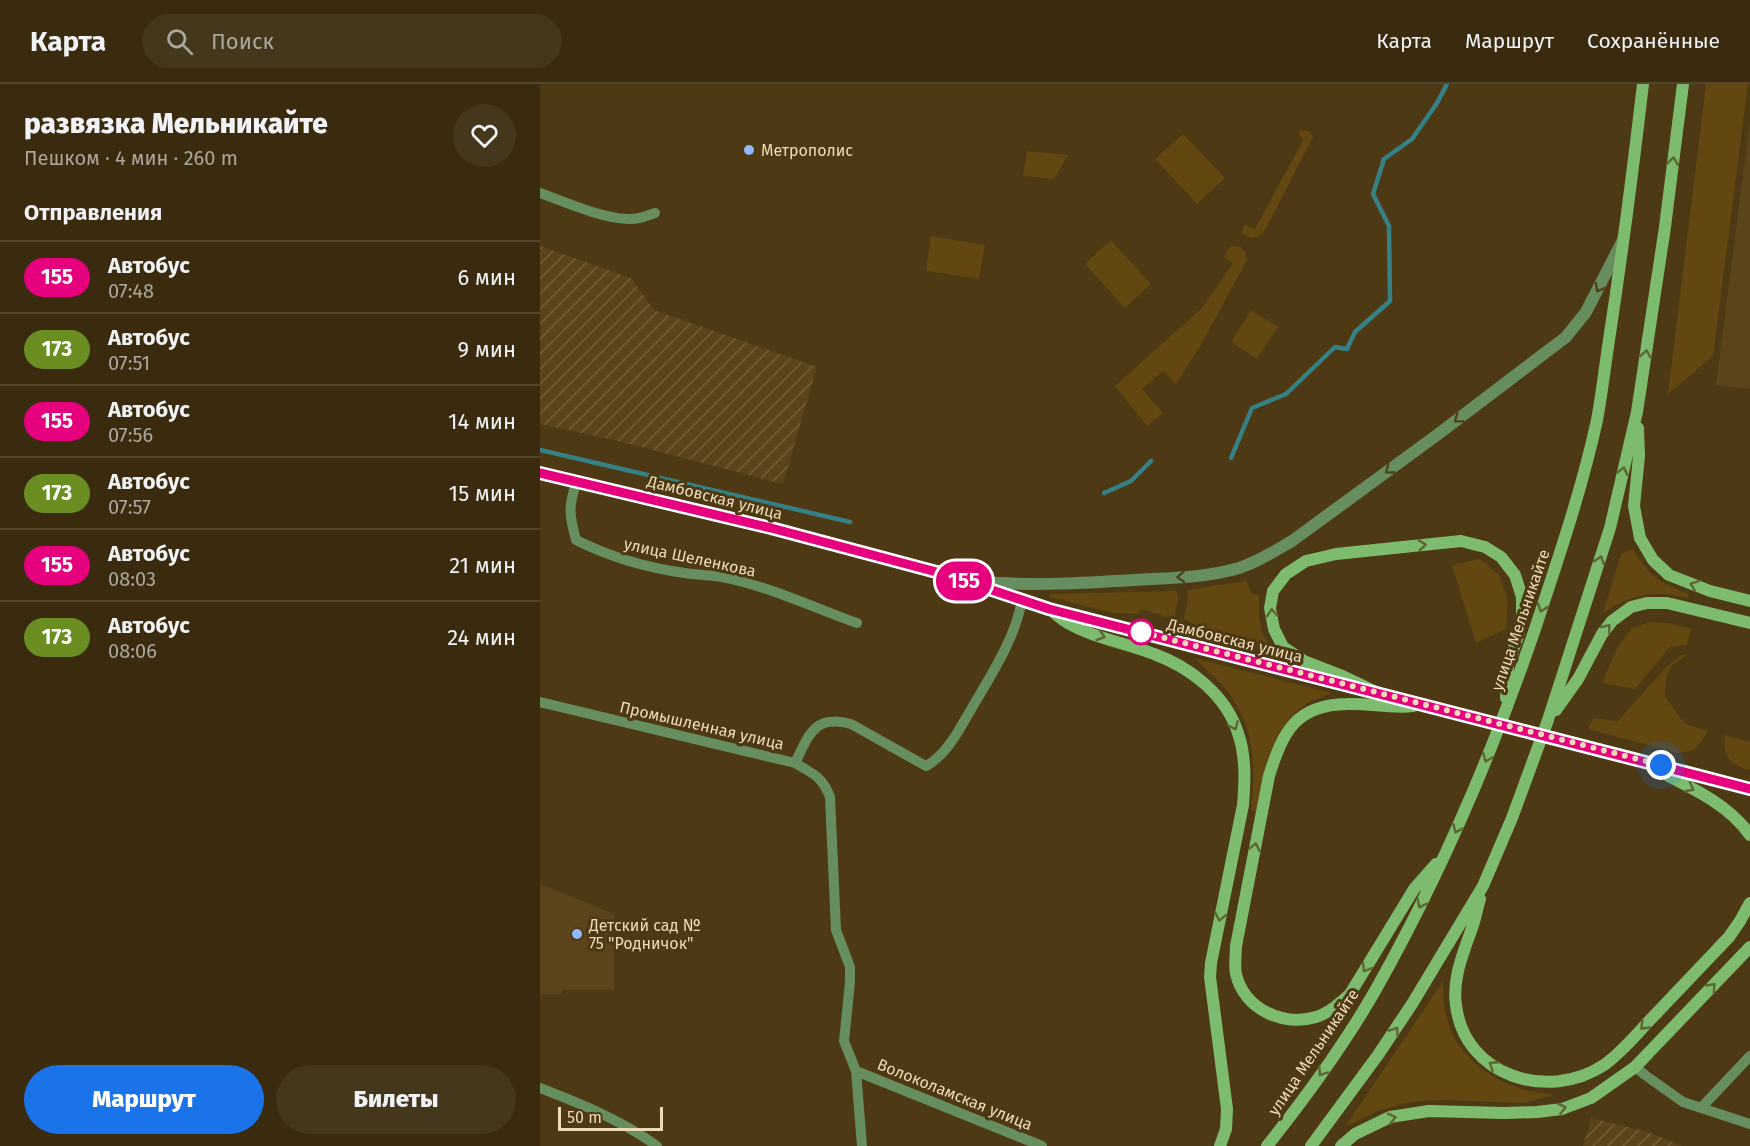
<!DOCTYPE html>
<html lang="ru">
<head>
<meta charset="utf-8">
<style>
  :root { --surface:#3a2b0e; --page:#45371c; --text:#f1f3f6; --muted:#aba79e; --line:#54472e; --accent:#1a73e8 }
  body { margin:0; font-family:"Fira Sans",sans-serif; background:var(--page); color:var(--text); height:100vh; display:flex; flex-direction:column; font-size:22px; white-space:nowrap }
  * { box-sizing:border-box; margin:0 }
  p { font-size:20px; color:var(--muted) }
  .icon { flex:none; width:33px; height:33px; fill:none; stroke:currentColor; stroke-width:2; stroke-linecap:round; stroke-linejoin:round }
  .map { position:relative; flex:1; overflow:hidden }
  .drawer { display:flex; flex-direction:column; background:var(--surface); width:540px }
  .drawer>* { flex:none }
  .badge { padding:0 12px; border-radius:20px; font-size:21px; line-height:39px }
  .scale { position:absolute; left:18px; bottom:15px; width:105px; box-sizing:border-box; padding-left:6px; border:3px solid #efdab8; border-top:0; font-size:16px; line-height:21px; white-space:nowrap; color:#efdab8; -webkit-text-stroke:4px #4d3913; paint-order:stroke }
  .you { position:absolute; width:30px; height:30px; margin:-15px; border:4px solid #fff; border-radius:50%; background:#1a73e8; box-shadow:0 0 0 9px #1a73e833 }
  .map>.badge { position:absolute; translate:-50% -50%; box-shadow:0 0 0 3px #fff }
  h2 { padding:0 24px; font-size:22px; line-height:54px }
  .round { display:grid; place-items:center; flex:none; width:63px; height:63px; border-radius:32px; background:var(--page) }
  .summary { display:flex; align-items:center; justify-content:space-between; height:102px; padding:0 24px }
  h1 { font-size:28px; font-weight:800; line-height:45px }
  .cta { display:flex; gap:12px; margin-top:auto; padding:12px 24px }
  .cta a { flex:1; height:69px; border-radius:36px; background:var(--accent); color:#fff; font-size:24px; font-weight:800; line-height:69px; text-align:center }
  .cta a+a { background:var(--page); color:var(--text) }
  ul { padding:0; list-style:none }
  li { display:flex; align-items:center; gap:18px; height:72px; padding:0 24px; border-top:2px solid var(--line) }
  li div { flex:1 }
  li b { display:block; font-size:22px }
  li em { font-style:normal }
  li .badge { min-width:66px; font-weight:700; text-align:center }
  header { display:flex; align-items:center; gap:36px; box-sizing:border-box; height:84px; padding:0 30px; background:var(--surface); border-bottom:2px solid var(--line) }
  header strong { font-size:28px }
  nav { display:flex; gap:33px; margin-inline-start:auto; font-size:21px }
  .search { width:420px; height:54px; background:var(--page); display:flex; align-items:center; gap:15px; box-sizing:border-box; padding:0 21px; border-radius:33px; color:var(--muted); font-size:22px }
  main { display:flex; flex:1; min-height:0 }
  .map>svg:first-child { display:block }
</style>
</head>
<body>
<header>
<strong>Карта</strong>
<div class="search"><svg class="icon" aria-label="search" viewBox="0 0 24 24"><circle cx="10" cy="10" r="6"/><path d="M15 15l6 6"/></svg>Поиск</div>
<nav><a>Карта</a><a>Маршрут</a><a>Сохранённые</a></nav>
</header>
<main>
<section class="drawer">
<div class="summary"><div><h1>развязка Мельникайте</h1><p>Пешком · 4 мин · 260 m</p></div><a class="round"><svg class="icon" aria-label="heart" viewBox="0 0 24 24"><path d="M12 20l-8-8c-3-5 5-10 8-4 3-6 11-1 8 4z"/></svg></a></div>
<h2>Отправления</h2>
<ul>
<li><span class="badge" style="background:#e6007e;color:#fff">155</span><div><b>Автобус</b><p>07:48</p></div><em>6 мин</em></li>
<li><span class="badge" style="background:#6b8e23;color:#fff">173</span><div><b>Автобус</b><p>07:51</p></div><em>9 мин</em></li>
<li><span class="badge" style="background:#e6007e;color:#fff">155</span><div><b>Автобус</b><p>07:56</p></div><em>14 мин</em></li>
<li><span class="badge" style="background:#6b8e23;color:#fff">173</span><div><b>Автобус</b><p>07:57</p></div><em>15 мин</em></li>
<li><span class="badge" style="background:#e6007e;color:#fff">155</span><div><b>Автобус</b><p>08:03</p></div><em>21 мин</em></li>
<li><span class="badge" style="background:#6b8e23;color:#fff">173</span><div><b>Автобус</b><p>08:06</p></div><em>24 мин</em></li>
</ul>
<div class="cta"><a>Маршрут</a><a>Билеты</a></div>
</section>
<div class="map">
<svg width="1210" height="1062" viewBox="0 0 1210 1062">
  <defs>
    <pattern id="industrial-furrows" width="10" height="10" patternUnits="userSpaceOnUse" patternTransform="scale(1.5)"><rect width="10" height="10" fill="#5b4419"/><path d="M-1 1l2-2M0 10L10 0M9 11l2-2" fill="none" stroke="#735e38"/></pattern>
  </defs>
  <rect width="100%" height="100%" fill="#4d3913"/>
  <!-- built -->
  <path fill="#5b4419" d="M1210,37V305L1176,301Z
    M0,802H6L74,830V906H24L21,910H0Z"/>
  <!-- industrial -->
  <path fill="url(#industrial-furrows)" d="M0,162L91,194L114,226L277,283L243,400L78,357L0,340Z
    M1051,1034L1108,1048L1142,1062H1043Z"/>
  <!-- green -->
  <path fill="#624710" d="M1166,0H1208L1173,272L1128,310Z
    M761,46L768,47L773,53L724,148C715,156 711,155 701,149L705,140L715,145L763,56L758,48Z
    M643,50L685,94L657,120L615,75Z
    M487,67L528,71L514,95L483,92Z
    M391,152L445,161L439,195L386,187Z
    M571,156L611,200L585,224L545,180Z
    M693,162L701,163L705,168L707,176L661,261L636,300L623,287L602,305L623,329L607,342L575,302L662,224L693,179L684,173L688,164Z
    M711,226L738,243L717,275L691,258Z
    M1093,465C1107,491 1122,500 1149,510L1148,514C1114,506 1092,510 1063,529L1081,470Z
    M940,475L960,492L968,517L966,545L936,559L912,481Z
    M706,497L712,510L719,511C719,535 718,547 734,567L673,550L644,535L648,514L647,506Z
    M637,507L638,516L634,535L601,525L599,530L573,529L509,513L510,510Z
    M1109,538L1128,539L1151,545L1147,561L1130,563L1095,605L1062,599L1077,564L1092,544Z
    M1149,570L1132,581L1126,594L1125,613L1145,640L1168,647C1158,663 1157,667 1137,669L1048,645L1053,634L1078,637L1126,583L1141,571Z
    M654,574L792,609C784,613 774,615 766,620C731,643 723,690 716,728L711,726C716,680 715,640 684,603C675,593 664,583 654,574Z
    M1185,651L1210,658V686C1190,681 1182,672 1185,651Z
    M903,897C904,908 903,920 906,930C913,968 947,994 982,1005C992,1008 1004,1009 1014,1011L984,1019L900,1016L871,1018L837,1027L805,1043Z"/>
  <g fill="none" stroke-linecap="round" stroke-linejoin="round">
    <!-- stream -->
    <path stroke="#368185" stroke-width="4.5" d="M0,366L310,438
      M691,374L712,324L746,310L795,263L807,265L815,248L850,217L849,142L833,110L844,75L872,55L897,19L907,0
      M564,409L591,397L611,377"/>
    <!-- minor -->
    <path stroke="#678e5f" stroke-width="10" d="M0,109C25,118 61,134 88,135C98,136 106,132 115,129
      M37,396C28,423 29,430 36,456C70,473 108,484 145,489C157,491 170,491 182,493C225,501 275,524 317,539
      M0,618L255,679C269,651 274,630 311,640L386,682C390,680 394,677 397,674C411,662 420,644 429,629C449,594 475,556 482,516
      M255,679C273,690 282,692 290,713L296,846L310,883V898L304,957L316,987L322,1062
      M1095,983L1105,991L1143,1018L1210,1040
      M316,987L502,1062
      M0,1004C41,1020 81,1036 117,1062
      M1161,1024L1210,972"/>
    <!-- tertiary -->
    <path stroke="#678e5f" stroke-width="12" d="M0,389L231,444L404,491L509,525L825,606
      M443,498C494,502 544,499 594,496C629,494 665,494 699,484C718,478 735,467 752,457L897,351L1026,253L1046,228L1082,158"/>
    <!-- secondary -->
    <path stroke="#7dbb6f" stroke-width="12" d="M1098,344L1099,372L1094,422L1100,454L1113,476L1129,491L1170,507L1210,517
      M509,525C515,529 521,535 528,539C554,554 586,559 614,570C650,583 686,611 698,649C706,672 705,697 703,721L671,879L670,893L687,1025L686,1045L680,1062
      M966,614L968,580L978,552L982,531V513L975,491L961,473L945,463L921,457L796,470L766,477L746,490L733,507L730,524L734,545L743,563L764,577L800,591L838,609L1165,692L1210,705
      M873,622C851,625 829,619 807,620C756,621 743,647 729,692L696,862C696,871 694,881 696,890C704,925 743,943 776,933C789,929 800,919 810,910L874,805L896,780
      M1016,626L1038,595L1062,550L1072,537L1091,523L1107,519H1127L1210,539
      M1113,684C1147,702 1187,718 1210,751
      M940,815C937,824 936,833 933,841C924,868 912,893 916,921C924,992 1008,1018 1064,981C1081,969 1096,951 1110,936C1136,909 1162,881 1189,853L1200,837L1210,819
      M727,1062C766,1013 804,961 835,907C901,790 954,666 997,539C1019,472 1042,405 1057,336C1062,309 1065,282 1069,256C1082,171 1093,86 1103,0
      M771,1062L838,971L872,920L943,802L972,734L1008,636L1070,444L1097,328L1125,143L1143,0
      M801,1062L815,1050L850,1033L889,1027L964,1029L997,1028L1022,1025L1051,1014L1095,983L1210,863"/>
  </g>
  <!-- one-way arrows -->
  <defs><path id="oneway-chevron" d="M-2-3.5L2.5 0L-2 3.5" fill="none" stroke-width="1.6" stroke-linecap="round" stroke-linejoin="round" transform="scale(1.5)"/></defs>
  <g stroke="#5e6633">
    <use href="#oneway-chevron" transform="translate(1133 77) rotate(-83)"/>
    <use href="#oneway-chevron" transform="translate(1106 270) rotate(-81)"/>
    <use href="#oneway-chevron" transform="translate(1083 387) rotate(-77)"/>
    <use href="#oneway-chevron" transform="translate(882 461) rotate(-6)"/>
    <use href="#oneway-chevron" transform="translate(1060 476) rotate(-72)"/>
    <use href="#oneway-chevron" transform="translate(1154 501) rotate(-159)"/>
    <use href="#oneway-chevron" transform="translate(1002 524) rotate(109)"/>
    <use href="#oneway-chevron" transform="translate(732 529) rotate(-94)"/>
    <use href="#oneway-chevron" transform="translate(1067 544) rotate(-52)"/>
    <use href="#oneway-chevron" transform="translate(561 552) rotate(18)"/>
    <use href="#oneway-chevron" transform="translate(694 642) rotate(66)"/>
    <use href="#oneway-chevron" transform="translate(947 674) rotate(112)"/>
    <use href="#oneway-chevron" transform="translate(1150 704) rotate(28)"/>
    <use href="#oneway-chevron" transform="translate(917 745) rotate(114)"/>
    <use href="#oneway-chevron" transform="translate(715 763) rotate(-79)"/>
    <use href="#oneway-chevron" transform="translate(881 820) rotate(117)"/>
    <use href="#oneway-chevron" transform="translate(680 833) rotate(101)"/>
    <use href="#oneway-chevron" transform="translate(826 884) rotate(120)"/>
    <use href="#oneway-chevron" transform="translate(1172 903) rotate(-46)"/>
    <use href="#oneway-chevron" transform="translate(1104 942) rotate(134)"/>
    <use href="#oneway-chevron" transform="translate(855 947) rotate(-56)"/>
    <use href="#oneway-chevron" transform="translate(953 981) rotate(-147)"/>
    <use href="#oneway-chevron" transform="translate(782 988) rotate(124)"/>
    <use href="#oneway-chevron" transform="translate(1022 1024) rotate(-14)"/>
    <use href="#oneway-chevron" transform="translate(852 1034) rotate(-15)"/>
  </g>
  <g stroke="#50421b">
    <use href="#oneway-chevron" transform="translate(1059 204) rotate(118)"/>
    <use href="#oneway-chevron" transform="translate(918 335) rotate(143)"/>
    <use href="#oneway-chevron" transform="translate(849 386) rotate(144)"/>
    <use href="#oneway-chevron" transform="translate(641 493) rotate(177)"/>
  </g>
  <g fill="none" stroke-linecap="round" stroke-linejoin="round">
    <defs>
      <path id="line" d="M0,389L231,444L404,490L509,525L1210,705"/>
    </defs>
    <!-- line casing -->
    <use href="#line" stroke="#fff" stroke-width="14"/>
    <!-- line -->
    <use href="#line" stroke="#e6007e" stroke-width="9"/>
    <!-- walk -->
    <path stroke="#efdab8" stroke-width="6" stroke-dasharray="0 10.8" d="M601,548L597,547L1121,681"/>
  </g>
  <!-- markers -->
  <g fill="#8fb8fd" stroke="#4d3913" stroke-width="2">
    <circle cx="209" cy="66" r="6"/>
    <circle cx="37" cy="850" r="6"/>
  </g>
  <circle fill="#fff" stroke="#e6007e" stroke-width="3" cx="601" cy="548" r="12"/>
  <g text-anchor="middle" stroke-width="6" stroke-linejoin="round" paint-order="stroke">
    <!-- poi labels -->
    <g font-size="16" fill="#efdab8" stroke="#4d3913" text-anchor="start">
      <text x="221" y="72">Метрополис</text>
      <text x="49" y="847">Детский сад №<tspan x="49" dy="18">75 "Родничок"</tspan></text>
    </g>
    <!-- street labels -->
    <g font-size="16" fill="#efdab8" stroke="#4d3913">
      <text transform="translate(175 413) rotate(14)" y="6">Дамбовская улица</text>
      <text transform="translate(150 473) rotate(12)" y="6">улица Шеленкова</text>
      <text transform="translate(980 536) rotate(-71)" y="6">улица Мельникайте</text>
      <text transform="translate(695 556) rotate(14)" y="6">Дамбовская улица</text>
      <text transform="translate(162 641) rotate(13)" y="6">Промышленная улица</text>
      <text transform="translate(773 968) rotate(-56)" y="6">улица Мельникайте</text>
      <text transform="translate(415 1010) rotate(22)" y="6">Волоколамская улица</text>
    </g>
  </g>
</svg>
<div class="scale">50 m</div>
<div class="you" style="left:1121px;top:681px"></div>
<b class="badge" style="left:424px;top:497px;background:#e6007e;color:#fff">155</b>
</div>
</main>
</body>
</html>
